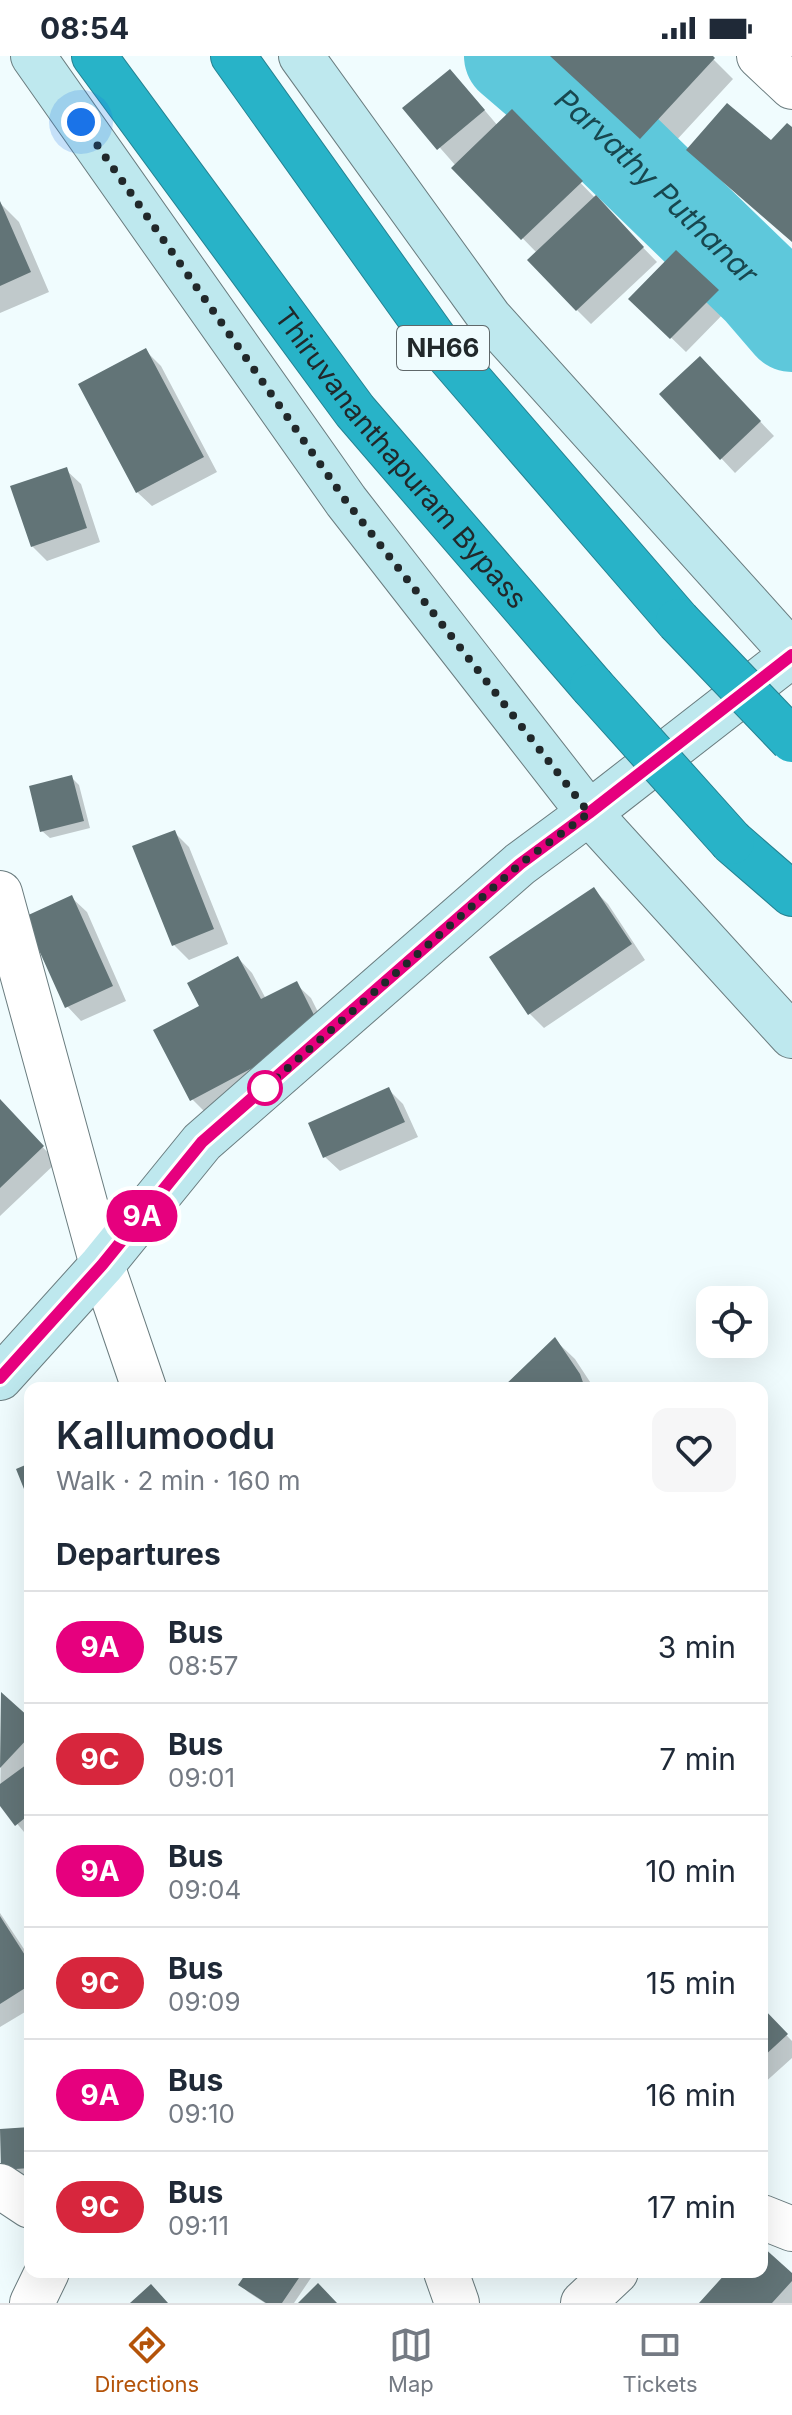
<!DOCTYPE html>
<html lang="en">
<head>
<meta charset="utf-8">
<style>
  :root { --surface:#fff; --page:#f6f6f7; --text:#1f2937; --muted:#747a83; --line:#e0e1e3; --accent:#b45309 }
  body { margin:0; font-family:Inter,sans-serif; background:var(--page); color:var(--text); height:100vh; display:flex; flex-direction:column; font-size:30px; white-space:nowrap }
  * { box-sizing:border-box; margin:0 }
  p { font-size:26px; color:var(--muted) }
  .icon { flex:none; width:44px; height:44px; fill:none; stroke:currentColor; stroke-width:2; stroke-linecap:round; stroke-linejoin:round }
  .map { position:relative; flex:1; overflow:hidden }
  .drawer { position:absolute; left:24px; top:1326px; width:744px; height:896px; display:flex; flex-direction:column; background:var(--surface); border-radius:16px; box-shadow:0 8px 32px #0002 }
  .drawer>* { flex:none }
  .badge { padding:0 16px; border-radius:26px; font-size:28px; line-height:52px }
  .controls { position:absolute; left:696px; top:1230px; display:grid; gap:16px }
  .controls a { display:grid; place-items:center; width:72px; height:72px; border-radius:16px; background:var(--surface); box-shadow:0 8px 32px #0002; font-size:40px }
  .you { position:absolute; width:40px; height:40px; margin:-20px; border:6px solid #fff; border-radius:50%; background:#1a73e8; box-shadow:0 0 0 12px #1a73e833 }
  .map>.badge { position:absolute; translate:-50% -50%; box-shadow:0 0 0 4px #fff }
  h2 { padding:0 32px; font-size:30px; line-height:72px }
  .round { display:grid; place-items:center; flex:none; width:84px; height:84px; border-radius:16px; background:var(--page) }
  .overview { display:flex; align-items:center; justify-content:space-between; height:136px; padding:0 32px }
  h1 { font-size:38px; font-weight:600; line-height:60px }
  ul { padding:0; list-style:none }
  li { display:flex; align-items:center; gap:24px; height:112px; padding:0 32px; border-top:2px solid var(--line) }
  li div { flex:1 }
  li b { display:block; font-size:30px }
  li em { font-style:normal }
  li .badge { min-width:88px; font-weight:700; text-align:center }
  .status { display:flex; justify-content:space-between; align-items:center; height:56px; padding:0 40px; background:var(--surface); direction:ltr }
  .status svg { height:22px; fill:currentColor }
  .tabs { display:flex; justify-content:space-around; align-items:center; height:112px; border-top:2px solid var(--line); background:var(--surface); font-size:22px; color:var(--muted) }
  .tabs a { display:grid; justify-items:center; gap:4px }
  .tabs .current { color:var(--accent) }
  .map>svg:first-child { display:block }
</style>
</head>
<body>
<div class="status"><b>08:54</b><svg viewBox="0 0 49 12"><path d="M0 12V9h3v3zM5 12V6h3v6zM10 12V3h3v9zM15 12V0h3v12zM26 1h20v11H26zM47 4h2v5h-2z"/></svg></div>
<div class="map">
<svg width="792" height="2247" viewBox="0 0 792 2247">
  <rect width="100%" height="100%" fill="#f0fcfe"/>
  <!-- shadow -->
  <path fill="#0003" d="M552,0H710L733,23L661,101Z
    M464,30L498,70L512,56L657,206L591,268L577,254L537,197L454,112L456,110L405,52Z
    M0,147L19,166L49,236L0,257Z
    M676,197L731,250L686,296L631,243Z
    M146,295L161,310L217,416L152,450L137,436Z
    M714,317L774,380L735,417L721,402Z
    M66,414L81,428L100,486L47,505L32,490Z
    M72,722L79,729L90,772L50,782L42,775Z
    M174,776L189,791L228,888L189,904L174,889Z
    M594,834L608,848L645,904L544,972L530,958L492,902Z
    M72,842L87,856L126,945L81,965L67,950Z
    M238,902L252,917L266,943L296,928L311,942L335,990L207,1058L192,1043L202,951Z
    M388,1033L403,1048L418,1081L340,1115L325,1101Z
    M0,1047L57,1106L0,1160Z
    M555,1284L575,1303L594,1332H505Z
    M2,1638L30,1665V1771L24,1776L0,1747Z
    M0,1857L30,1902V1953L0,1971Z
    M762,1954L792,1985V2002L762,2029Z
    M30,2073V2119L11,2120Z
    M762,2094L768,2102L762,2107Z
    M762,2193L792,2220V2247H702L730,2216H762Z
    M249,2216H315L294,2247H265L248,2236L241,2229Z"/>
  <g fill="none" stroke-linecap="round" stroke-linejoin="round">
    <!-- river -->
    <path stroke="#5ec8db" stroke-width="98" id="s1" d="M513,0L596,71L761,231L792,267"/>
  </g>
  <!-- building -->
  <path fill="#627477" d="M550,0H713L715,2L640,83Z
    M450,13L485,54L437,94L402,52Z
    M727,47L771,84L787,67L792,71V186L686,94Z
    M512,53L583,125L521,184L451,112Z
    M596,139L644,191L576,255L527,204Z
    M0,145L31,216L0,230Z
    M676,194L719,234L670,283L628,243Z
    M146,292L204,401L136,437L78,328Z
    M700,300L761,365L720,404L659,338Z
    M67,411L87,472L31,491L10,430Z
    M72,719L84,765L40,776L29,730Z
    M175,774L214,873L172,890L132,790Z
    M594,831L632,888L528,959L489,901Z
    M72,839L113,930L65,952L24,861Z
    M238,900L261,943L297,925L322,975L190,1045L153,974L199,950L187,927Z
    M389,1031L405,1066L323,1102L308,1067Z
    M0,1043L44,1090L0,1132Z
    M555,1281L580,1318L585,1332H502Z
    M30,1407V1448L16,1413Z
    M1,1636L30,1662V1680L0,1712Z
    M30,1706V1758L15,1770L0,1750V1728Z
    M0,1860L30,1907V1929L0,1948Z
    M762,1951L788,1978L762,2002Z
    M30,2071V2112L1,2114L0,2073Z
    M762,2190L792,2217V2225L772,2247H699L727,2216H762Z
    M247,2216H303L282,2247H266L238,2229Z
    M318,2227L337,2247H298Z
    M151,2228L168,2247H130Z"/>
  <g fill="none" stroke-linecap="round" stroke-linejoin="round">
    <defs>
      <path id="street" d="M759,0L792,31
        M0,837L102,1209L144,1332
        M0,2130L30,2150
        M762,2161L792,2173
        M446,2216L457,2247
        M32,2247L47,2216
        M583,2247L616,2216"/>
      <path id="secondary" d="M33,0L346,445L589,757L792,980
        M301,0L490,262L792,597
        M0,1322L102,1209L202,1086L520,808L589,757L792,599"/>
      <g id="highway">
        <path id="s2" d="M94,0L355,355L592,630"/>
        <path d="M233,0L437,286L678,565"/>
        <path d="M732,786L792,838"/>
      </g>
    </defs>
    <!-- street casing -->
    <use href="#street" stroke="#6a7c7f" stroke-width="46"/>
    <!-- secondary casing -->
    <use href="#secondary" stroke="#6a7c7f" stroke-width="46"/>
    <!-- highway casing -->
    <use href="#highway" stroke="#268291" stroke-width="46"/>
    <!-- street -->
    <use href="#street" stroke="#fff" stroke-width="44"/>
    <!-- secondary -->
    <use href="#secondary" stroke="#bee8ee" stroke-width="44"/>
    <!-- highway -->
    <use href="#highway" stroke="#28b3c8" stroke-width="44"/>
    <defs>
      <path id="highway-bridge" d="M678,565L792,684
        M592,630L732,786"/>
    </defs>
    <!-- highway-bridge casing -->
    <use href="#highway-bridge" stroke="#268291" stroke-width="46" stroke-linecap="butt"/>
    <!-- highway-bridge -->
    <use href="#highway-bridge" stroke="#28b3c8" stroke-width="44"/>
  </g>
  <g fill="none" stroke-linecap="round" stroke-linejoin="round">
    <defs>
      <path id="line" d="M0,1322L102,1209L202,1086L520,808L589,757L792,599"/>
    </defs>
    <!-- line casing -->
    <use href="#line" stroke="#fff" stroke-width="18"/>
    <!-- line -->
    <use href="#line" stroke="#e6007e" stroke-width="12"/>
    <!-- walk -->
    <path stroke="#21282a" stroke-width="8" stroke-dasharray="0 14.4" d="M81,66L346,445L589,757L520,808L265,1032"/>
  </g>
  <!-- markers -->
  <circle fill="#fff" stroke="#e6007e" stroke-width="4" cx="265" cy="1032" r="16"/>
  <g text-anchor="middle" stroke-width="6" stroke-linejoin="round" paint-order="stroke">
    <!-- shield labels -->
    <rect fill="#f0fcfe" stroke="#5f686a" stroke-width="2" x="397" y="270" width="92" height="44" rx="6"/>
    <g font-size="26" font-weight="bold" fill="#21282a">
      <text x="443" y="301">NH66</text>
    </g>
    <!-- street labels -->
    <g font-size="28" fill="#21282a" stroke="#f0fcfe">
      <text dy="10" stroke="none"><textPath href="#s2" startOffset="506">Thiruvananthapuram Bypass</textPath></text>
    </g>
    <!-- water labels -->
    <g font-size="30" font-style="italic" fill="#18474f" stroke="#f0fcfe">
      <text dy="10" stroke="none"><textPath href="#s1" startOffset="194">Parvathy Puthanar</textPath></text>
    </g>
  </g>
</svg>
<div class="controls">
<a><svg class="icon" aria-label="locate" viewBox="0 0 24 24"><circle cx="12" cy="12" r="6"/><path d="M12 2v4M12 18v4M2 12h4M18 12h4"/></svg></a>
</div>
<div class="you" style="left:81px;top:66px"></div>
<b class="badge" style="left:142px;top:1160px;background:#e6007e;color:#fff">9A</b>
<section class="drawer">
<div class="overview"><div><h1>Kallumoodu</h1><p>Walk · 2 min · 160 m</p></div><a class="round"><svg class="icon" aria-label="heart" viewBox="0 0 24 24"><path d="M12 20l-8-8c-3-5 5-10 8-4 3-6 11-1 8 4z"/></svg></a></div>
<h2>Departures</h2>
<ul>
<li><span class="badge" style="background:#e6007e;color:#fff">9A</span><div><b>Bus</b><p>08:57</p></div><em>3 min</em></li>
<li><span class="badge" style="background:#d7263d;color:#fff">9C</span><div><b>Bus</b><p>09:01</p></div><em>7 min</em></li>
<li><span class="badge" style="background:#e6007e;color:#fff">9A</span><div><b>Bus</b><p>09:04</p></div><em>10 min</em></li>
<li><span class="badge" style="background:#d7263d;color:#fff">9C</span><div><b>Bus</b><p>09:09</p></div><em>15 min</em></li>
<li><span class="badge" style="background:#e6007e;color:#fff">9A</span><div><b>Bus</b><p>09:10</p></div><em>16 min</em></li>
<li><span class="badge" style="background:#d7263d;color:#fff">9C</span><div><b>Bus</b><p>09:11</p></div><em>17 min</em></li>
</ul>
</section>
</div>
<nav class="tabs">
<a class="current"><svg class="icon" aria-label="directions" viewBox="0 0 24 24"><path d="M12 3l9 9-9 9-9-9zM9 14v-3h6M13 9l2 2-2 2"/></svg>Directions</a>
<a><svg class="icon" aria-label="map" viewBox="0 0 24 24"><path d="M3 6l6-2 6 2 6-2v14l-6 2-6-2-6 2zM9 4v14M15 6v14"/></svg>Map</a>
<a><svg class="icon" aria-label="tickets" viewBox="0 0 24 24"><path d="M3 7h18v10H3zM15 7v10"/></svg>Tickets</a>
</nav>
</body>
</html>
